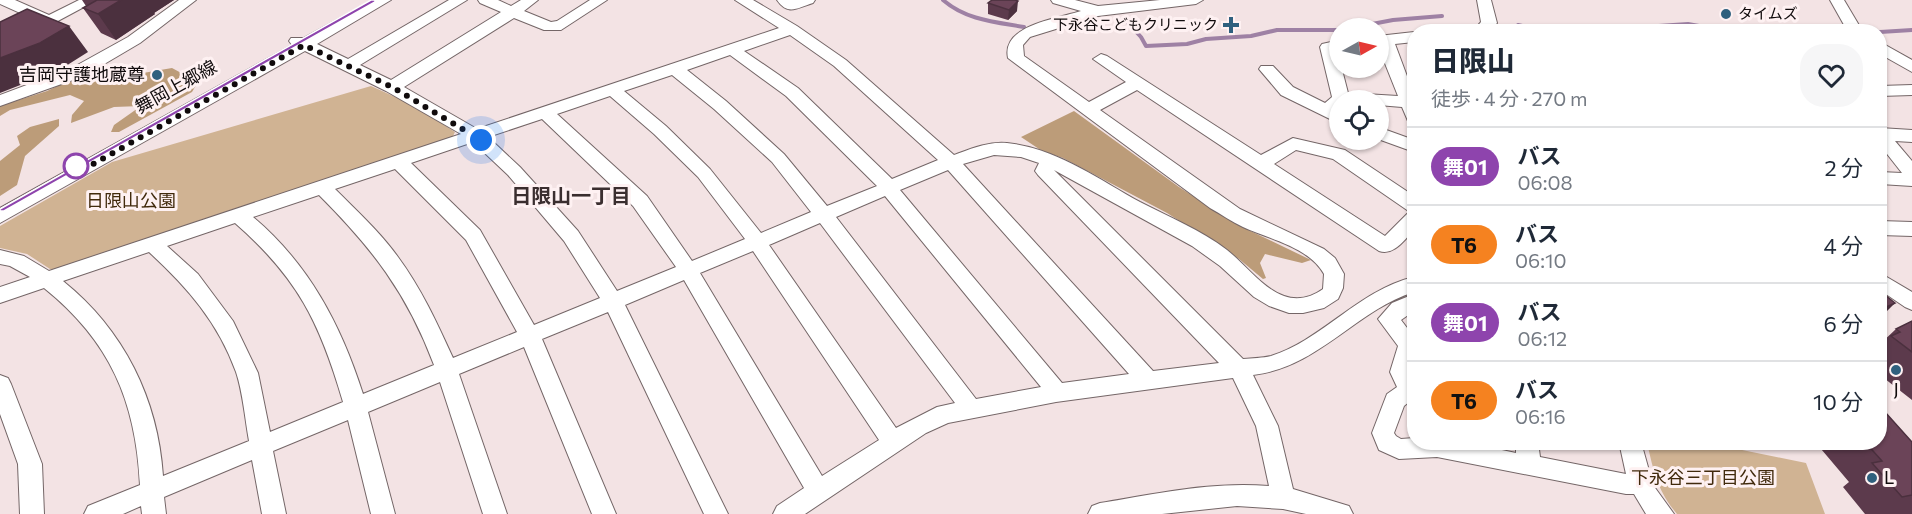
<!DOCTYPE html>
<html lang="ja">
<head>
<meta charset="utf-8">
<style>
  :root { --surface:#fff; --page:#f6f6f7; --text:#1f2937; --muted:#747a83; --line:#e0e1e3 }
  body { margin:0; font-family:Commissioner,"Noto Sans JP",sans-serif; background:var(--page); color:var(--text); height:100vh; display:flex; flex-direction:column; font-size:22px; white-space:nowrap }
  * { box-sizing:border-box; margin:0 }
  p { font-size:20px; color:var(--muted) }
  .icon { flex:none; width:33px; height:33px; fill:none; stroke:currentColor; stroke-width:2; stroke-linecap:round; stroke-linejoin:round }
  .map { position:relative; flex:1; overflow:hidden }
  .sheet { position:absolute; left:1407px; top:24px; width:480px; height:426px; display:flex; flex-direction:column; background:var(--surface); border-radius:24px; box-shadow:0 2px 4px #0004 }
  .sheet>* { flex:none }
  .badge { padding:0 12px; border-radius:20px; font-size:21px; line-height:39px }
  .needle { width:39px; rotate:82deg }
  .buttons { position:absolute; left:1329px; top:18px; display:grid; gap:12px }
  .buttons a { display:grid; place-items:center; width:60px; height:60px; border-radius:50%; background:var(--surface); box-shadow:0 2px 4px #0004; font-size:30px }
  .you { position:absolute; width:30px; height:30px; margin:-15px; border:4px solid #fff; border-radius:50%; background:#1a73e8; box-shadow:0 0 0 9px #1a73e833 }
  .map>.badge { position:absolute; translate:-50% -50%; box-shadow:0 0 0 3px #fff }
  .round { display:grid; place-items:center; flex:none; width:63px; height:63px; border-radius:24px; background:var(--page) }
  .headline { display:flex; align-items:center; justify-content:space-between; height:102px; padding:0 24px }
  h1 { font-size:28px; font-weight:800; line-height:45px }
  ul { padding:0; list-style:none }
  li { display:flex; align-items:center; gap:18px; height:78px; padding:0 24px; border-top:2px solid var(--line) }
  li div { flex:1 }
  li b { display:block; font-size:22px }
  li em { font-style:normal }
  li .badge { min-width:66px; font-weight:700; text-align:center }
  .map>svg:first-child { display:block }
</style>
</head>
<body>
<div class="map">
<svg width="1912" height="514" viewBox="0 0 1912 514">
  <rect width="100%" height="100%" fill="#f3e3e4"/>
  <!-- green -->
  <path fill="#d0b393" d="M371,86L413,105L455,132L452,138L64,269H50L27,254L0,248V226L112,162Z
    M1647,443H1708L1806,463L1825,514H1677C1657,490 1654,472 1647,443Z"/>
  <!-- forest -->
  <path fill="#bc9c79" d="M105,68L143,73L172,68L198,82L192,92L119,132H111L114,125L141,106L114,107L71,123L72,115L84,101L70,95L10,110L0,116V106L47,91L93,69Z
    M1074,111L1179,187L1238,225L1311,260L1302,263L1265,254L1260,263L1266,278L1263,279L1239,259L1167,213L1063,158L1042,151L1021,137Z
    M59,119V126L25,156L17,185L0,196V161L20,145L17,136L30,127Z"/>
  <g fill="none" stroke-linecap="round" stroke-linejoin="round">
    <!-- stream -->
    <path stroke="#9e81a4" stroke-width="4" d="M943,0C966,20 995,22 1024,27
      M1124,19L1141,37L1146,46L1187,44L1206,39L1251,36L1277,30H1340
      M1518,25L1550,32
      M1351,28L1393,20L1442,16
      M1570,32L1688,24L1732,32
      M1880,32L1912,30"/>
    <defs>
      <path id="minor" d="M0,0H15L49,15L79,0H97L0,52V41L38,21L0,4Z
        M179,0H196L140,43L84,76L0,106V95L72,68L128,37Z
        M373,0H391L317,44L348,59L449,0H467L360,65L391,80L501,12L480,3L478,0H498L511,6L521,0H538L524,11L551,22L557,21L590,0H607L561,30H544L514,18L404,87L477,129L779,28L735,0H753L797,26L846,60L954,155C970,149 989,141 1007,143C1056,148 1098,179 1140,202C1169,217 1201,230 1227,250C1246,265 1262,288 1284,296C1298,301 1312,297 1323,289L1324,274C1309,247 1269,239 1243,227C1232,222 1221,214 1210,208L1008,58C1001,25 1057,19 1081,11L1053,3L1051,0H1075L1098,6L1160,0H1203L1196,4L1098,16L1030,37L1023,45L1024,56L1089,102L1126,82L1093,59L1101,54L1107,56L1261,155L1293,138L1345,150L1414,196V211L1407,210L1333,159L1296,150L1274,164L1385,236L1407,214L1414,212V230C1404,240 1394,256 1379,251L1137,90L1100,110L1240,209L1324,249L1335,258L1344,274L1343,288L1338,299L1324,308L1303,313H1289L1269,306L1254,297L1220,266L1192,246L1054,170L1243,359C1252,358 1263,358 1271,356C1322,340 1359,290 1414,277V292C1355,311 1319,367 1253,375L1278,426L1293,489L1349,506L1353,514H1306L1283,509L1237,506L1162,514H1088L1092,506L1100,503C1155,494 1212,481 1269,486L1256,426L1233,378L1056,402L948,423L926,433L805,514H773L777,506L804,488L684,280L625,305L728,514H704L608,312L542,339L616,514H592L524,347L459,374L507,514H483L440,382L368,412L395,514H371L348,420L273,451L286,514H262L252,460L164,497L166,514H142L141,506L123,514H84L88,506L140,485C136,401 110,341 44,288L0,303V287L30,277L10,266L0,264V250L24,256L49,271L461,134L386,91L305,51L0,223V208L292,45L289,41L291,38H304ZM790,35L834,66L938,160L892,179L798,88L744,51ZM730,55L786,96L877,186L827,206L784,154L726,101L687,70ZM672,75L714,109L772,162L811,212L761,233L710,169L666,126L624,91ZM610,96L654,134L698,177L745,239L692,261L647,196L557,114ZM542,119L633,206L676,267L617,291L578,231L520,167L488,137ZM473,142L508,175L564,241L600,298L534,325L480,230L411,163ZM994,155L1021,157L1039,163L1035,171L1038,175L1219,363L1153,371L963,164ZM395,169L466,240L517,332L453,358C437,323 421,288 398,257C380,232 357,211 335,189ZM948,170L1129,374L1062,383L900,190ZM319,195C372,248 407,293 434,365L363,394C341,325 309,264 253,217ZM885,196L1041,387L976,399L836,217ZM235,223C298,278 320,323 343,402L270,432L258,373L233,321L198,274L167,246ZM820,223L955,403L937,407L896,428L769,245ZM753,251L879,440L822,476L700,273ZM149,252C187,287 218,322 236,372C243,393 245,419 249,441L163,476C158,399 124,330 63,281Z
        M777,0H815L813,3C797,8 788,16 777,0Z
        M1477,0H1491L1497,23L1489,32H1472L1481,22Z
        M1830,0H1844L1863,32H1848Z
        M1414,32V42L1395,44L1414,95V122L1408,121L1402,107L1378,105V100H1340V122L1334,121L1281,95L1259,69L1261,66H1273L1293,87L1325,103L1332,97L1320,47L1322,44L1340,40V50H1337L1348,93L1398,96L1378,46V36Z
        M1880,42L1912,60V72L1880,54Z
        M1912,85V95L1880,96V86Z
        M1378,127L1414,140V152L1378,139Z
        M1880,128L1912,130V142L1895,141L1912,161V186L1880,184V172L1902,173L1880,145Z
        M1880,221L1912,222V236L1880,235Z
        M1880,273L1912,292V310L1905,307L1880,290Z
        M1414,294V311L1401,320L1414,337V362L1412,372L1414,377V398L1404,406L1394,433L1396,436L1401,439L1414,438V442H1464L1516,453V442H1538L1540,457L1626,474L1619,442H1641L1653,485L1674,514H1646L1634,494H1626L1437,457L1399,459L1379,450L1372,433L1387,394L1397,387L1390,372L1398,346L1378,319L1392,303Z
        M0,375L8,378L11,384L42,464L44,514H20L18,464L0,414Z"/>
    </defs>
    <!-- minor casing -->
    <use href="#minor" stroke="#746667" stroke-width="2"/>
    <!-- minor -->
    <use href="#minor" fill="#fff" fill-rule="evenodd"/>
  </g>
  <!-- wall -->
  <path fill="#5c3a4c" d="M82,0H174L154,13L155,14L116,40L101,33L83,8L86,6Z
    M988,3L1017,11L1008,20L988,14Z
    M1912,321V400L1880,375V344L1896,329Z
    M1880,442H1912V514H1865L1843,487L1849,482L1816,443Z"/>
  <!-- shaded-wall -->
  <path fill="#4b303e" d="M121,0H174L154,13L155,14L116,40L98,14Z
    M1018,1L1017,11L1008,20L1009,10Z
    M69,26L88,52L61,69L0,93V58Z
    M1895,303L1880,318V310Z"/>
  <!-- building -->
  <path fill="#6b4458" stroke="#4b303e" stroke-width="1.5" d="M97,0H121L98,14L83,8Z
    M992,0H1015L1018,1L1009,10L988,3Z
    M27,9L69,26L40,43L0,58V22Z
    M1880,291L1895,303L1880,310Z
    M1912,321V352L1891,336L1900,332L1896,329Z
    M1885,412L1912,442V495L1902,497L1872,463L1882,461L1865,442H1880V413Z"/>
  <!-- line -->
  <path fill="#8e44ad" stroke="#fff" stroke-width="1.5" d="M371,0H375V2L4,211H0V209Z"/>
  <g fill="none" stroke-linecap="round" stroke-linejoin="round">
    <!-- walk -->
    <path stroke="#100b0c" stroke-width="6" stroke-dasharray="0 10.8" d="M76,166L81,171L304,45L392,87L481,140"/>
  </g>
  <!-- markers -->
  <g fill="#2f607e" stroke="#fef1f2" stroke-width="2">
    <circle cx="1726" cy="14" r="6"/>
    <path d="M1228 16h6v6h6v6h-6v6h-6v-6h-6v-6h6z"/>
    <circle cx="157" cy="75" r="6"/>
    <circle cx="1896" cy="370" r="6"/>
    <circle cx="1872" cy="478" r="6"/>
  </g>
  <circle fill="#fff" stroke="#8e44ad" stroke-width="3" cx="76" cy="166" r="12"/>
  <g text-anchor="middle" stroke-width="6" stroke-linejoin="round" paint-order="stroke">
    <!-- far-poi labels -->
    <g font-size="15" fill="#100b0c" stroke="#fef1f2" text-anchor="start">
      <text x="1738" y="19">タイムズ</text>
      <text x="1218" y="30" text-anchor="end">下永谷こどもクリニック</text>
    </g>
    <!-- poi labels -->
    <g font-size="18" fill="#100b0c" stroke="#fef1f2" text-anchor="end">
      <text x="145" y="81">吉岡守護地蔵尊</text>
      <text x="1896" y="396" text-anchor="middle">J</text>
      <text x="1884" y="484" text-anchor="start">L</text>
    </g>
    <!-- street labels -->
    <g font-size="18" fill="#100b0c" stroke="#fef1f2">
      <text transform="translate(176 87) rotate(-29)" y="6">舞岡上郷線</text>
    </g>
    <!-- park labels -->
    <g font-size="18" fill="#412a0c" stroke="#fef1f2">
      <text x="131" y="207">日限山公園</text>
      <text x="1703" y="484">下永谷三丁目公園</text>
    </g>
    <!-- neighbourhood labels -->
    <g font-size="20" font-weight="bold" fill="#3a2e2f" stroke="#fef1f2">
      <text x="571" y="203">日限山一丁目</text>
    </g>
  </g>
</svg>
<div class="buttons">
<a><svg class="needle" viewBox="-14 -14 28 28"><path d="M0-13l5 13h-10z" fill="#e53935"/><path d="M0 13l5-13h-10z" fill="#747a83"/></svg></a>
<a><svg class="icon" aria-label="locate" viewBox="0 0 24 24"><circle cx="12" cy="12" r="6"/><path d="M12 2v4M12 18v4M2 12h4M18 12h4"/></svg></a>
</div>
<div class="you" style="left:481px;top:140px"></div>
<section class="sheet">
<div class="headline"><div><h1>日限山</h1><p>徒歩 · 4 分 · 270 m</p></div><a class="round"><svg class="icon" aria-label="heart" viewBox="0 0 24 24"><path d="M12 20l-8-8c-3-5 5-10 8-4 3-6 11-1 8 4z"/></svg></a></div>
<ul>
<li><span class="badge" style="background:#8e44ad;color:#fff">舞01</span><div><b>バス</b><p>06:08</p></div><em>2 分</em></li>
<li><span class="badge" style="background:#f58220;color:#111">T6</span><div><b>バス</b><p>06:10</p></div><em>4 分</em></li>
<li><span class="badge" style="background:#8e44ad;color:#fff">舞01</span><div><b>バス</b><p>06:12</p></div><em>6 分</em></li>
<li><span class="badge" style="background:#f58220;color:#111">T6</span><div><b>バス</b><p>06:16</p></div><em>10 分</em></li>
</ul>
</section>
</div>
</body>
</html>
